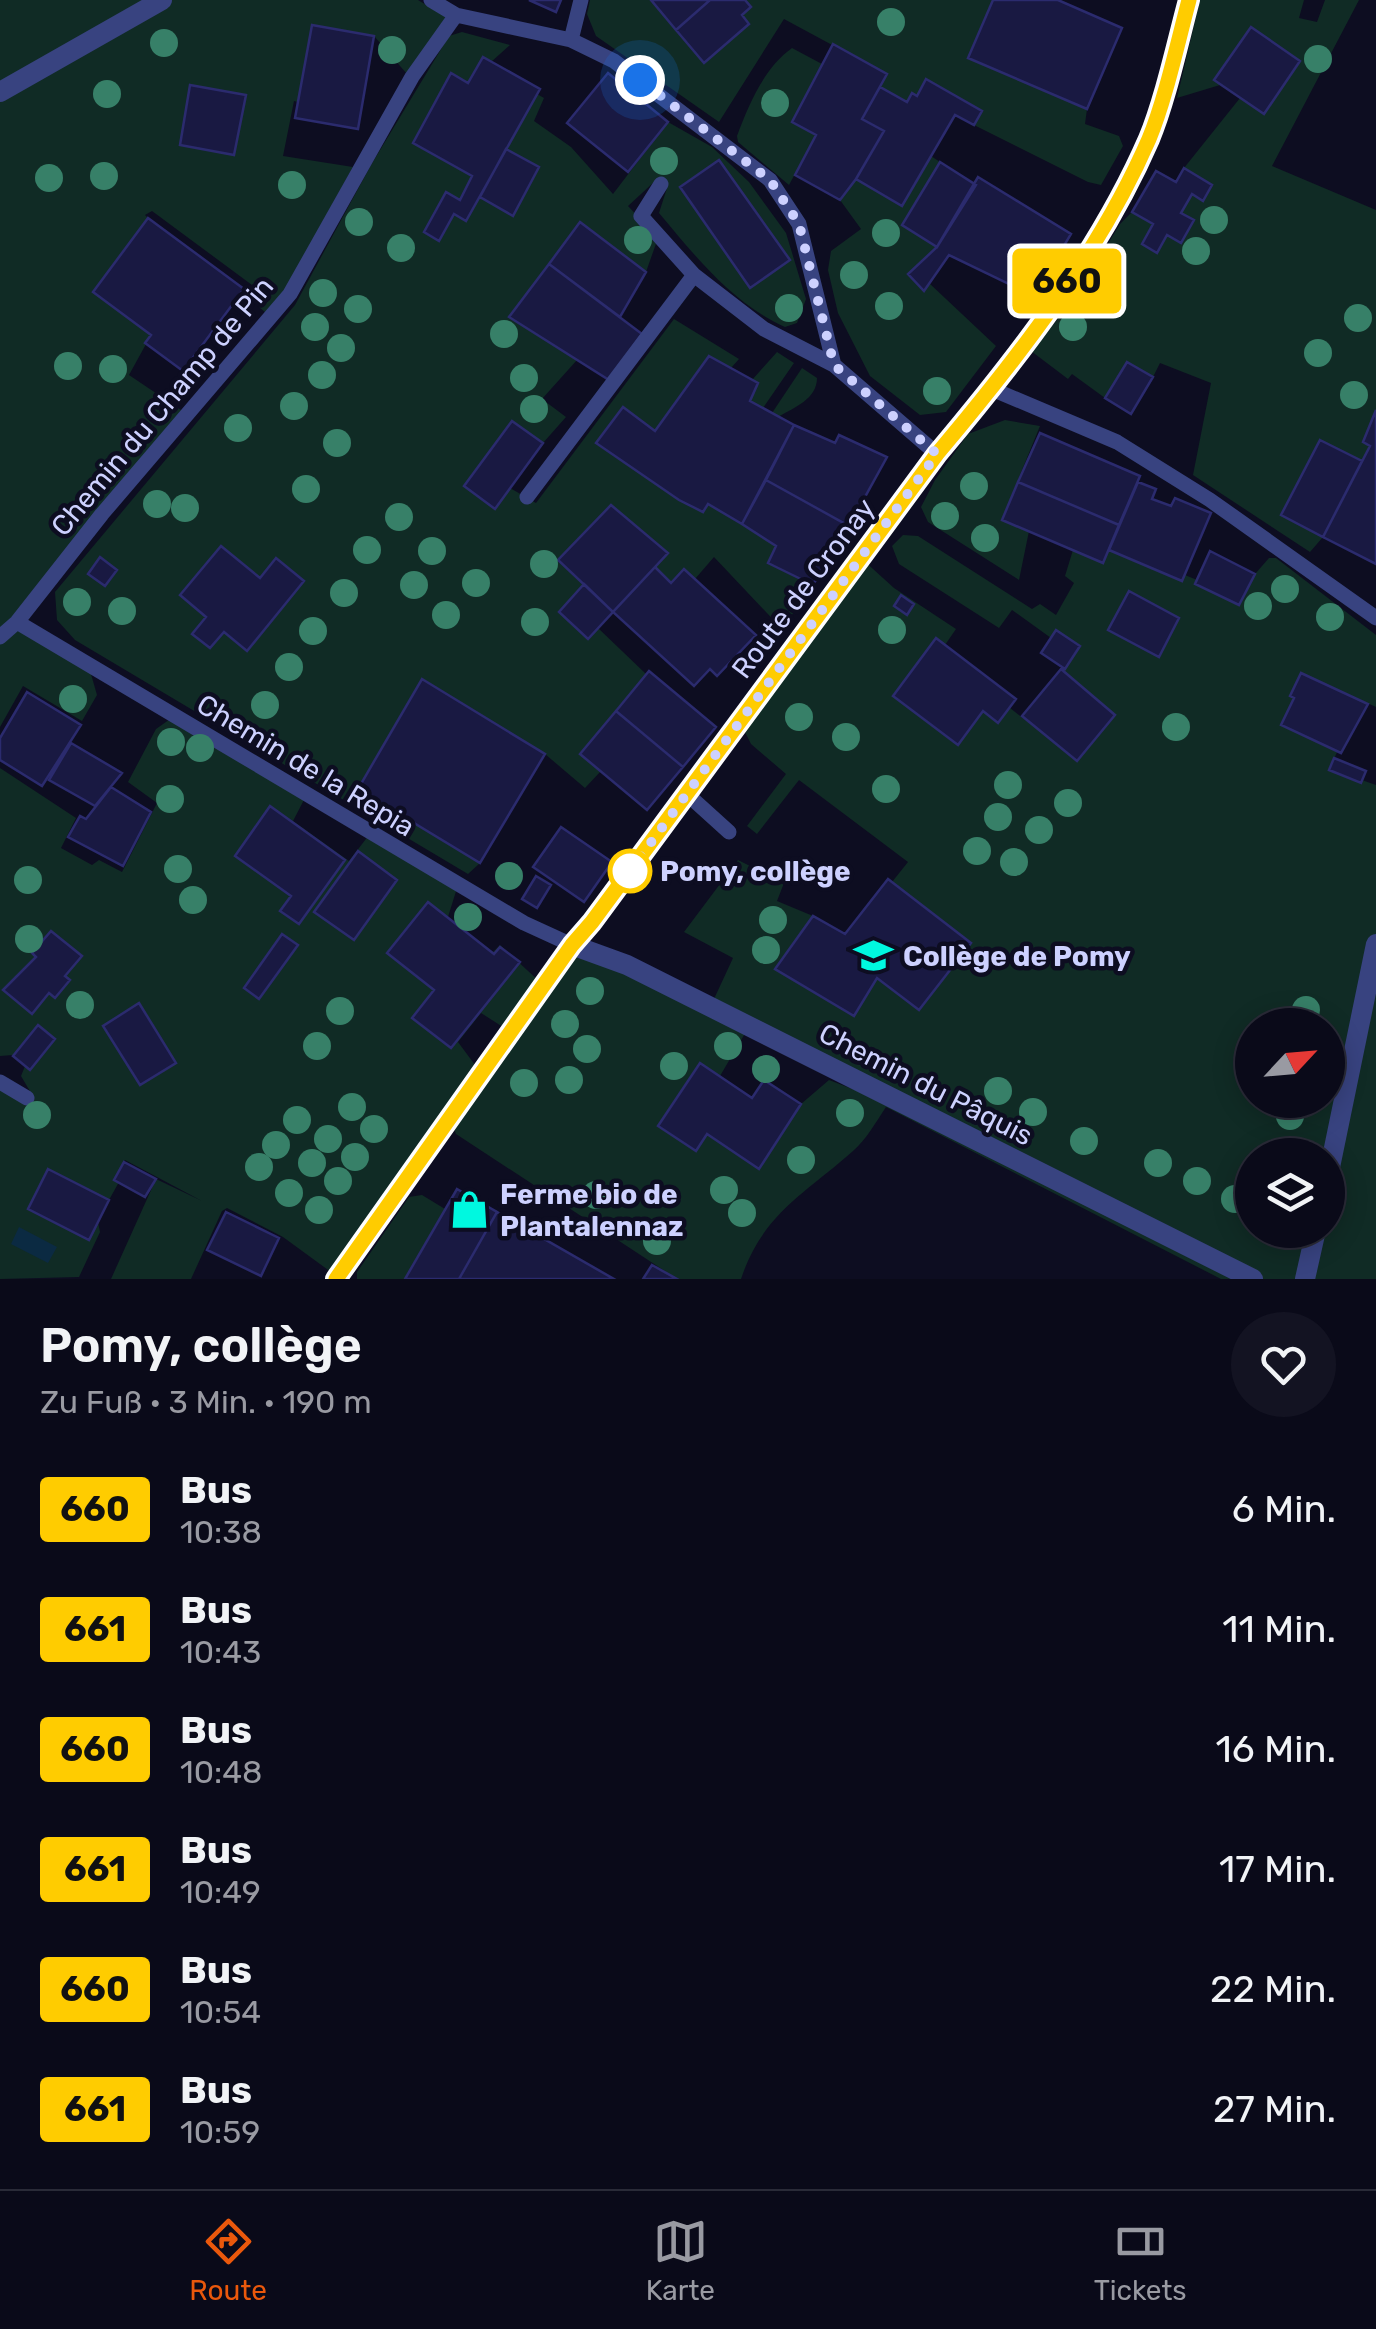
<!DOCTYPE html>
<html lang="de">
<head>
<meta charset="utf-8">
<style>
  :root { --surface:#0a0a19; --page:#131322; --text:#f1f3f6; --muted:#999aa2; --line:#2a2b38; --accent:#ea580c }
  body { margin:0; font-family:Rubik,sans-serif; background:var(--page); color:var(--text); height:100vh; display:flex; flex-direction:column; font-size:38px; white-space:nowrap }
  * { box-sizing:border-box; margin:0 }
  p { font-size:32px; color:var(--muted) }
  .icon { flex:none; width:55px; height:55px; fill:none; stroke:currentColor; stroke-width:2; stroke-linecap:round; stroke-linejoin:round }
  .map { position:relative; height:1279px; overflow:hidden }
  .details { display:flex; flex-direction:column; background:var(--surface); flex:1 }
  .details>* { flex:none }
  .badge { padding:0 20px; border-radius:8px; font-size:35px; line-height:65px }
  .needle { width:65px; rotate:64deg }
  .tools { position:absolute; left:1235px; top:1008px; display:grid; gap:20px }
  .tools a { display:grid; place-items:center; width:110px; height:110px; border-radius:50%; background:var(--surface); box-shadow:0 5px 25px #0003,0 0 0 2px var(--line); font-size:50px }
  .you { position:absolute; width:50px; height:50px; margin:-25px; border:8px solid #fff; border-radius:50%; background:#1a73e8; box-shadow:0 0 0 15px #1a73e833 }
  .map>.badge { position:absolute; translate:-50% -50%; box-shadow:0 0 0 5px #fff }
  .round { display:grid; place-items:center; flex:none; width:105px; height:105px; border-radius:52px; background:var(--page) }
  .summary { display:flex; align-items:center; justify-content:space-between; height:170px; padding:0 40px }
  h1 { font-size:48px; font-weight:600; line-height:75px }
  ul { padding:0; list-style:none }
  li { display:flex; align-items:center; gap:30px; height:120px; padding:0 40px }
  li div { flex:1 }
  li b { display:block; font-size:38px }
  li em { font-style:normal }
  li .badge { min-width:110px; font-weight:700; text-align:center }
  .tabs { display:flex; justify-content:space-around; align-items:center; height:140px; border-top:2px solid var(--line); background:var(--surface); font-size:28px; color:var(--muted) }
  .tabs a { display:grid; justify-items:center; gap:5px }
  .tabs .on { color:var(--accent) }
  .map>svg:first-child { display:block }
</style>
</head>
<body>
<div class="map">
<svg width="1376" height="1279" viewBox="0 0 1376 1279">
  <rect width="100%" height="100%" fill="#0d0d21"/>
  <!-- green -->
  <path fill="#102b25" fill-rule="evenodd" d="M0,0H418L446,17L407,74L374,36L298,102L294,101L283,156L353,167L284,292L266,313L246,296L252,285L152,211L145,215L148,218L94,292L151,335L129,375L184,412L0,636Z
    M590,0H651L704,62L749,24L742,15L745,0H993L968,58L1087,109L1085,124L1119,136L1123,146L1101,185L1088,182L974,125L981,111L927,79L917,96L912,93L906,102L880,87L886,74L784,19L719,122L596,36L587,14Z
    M1200,0H1304L1299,18L1317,22L1325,0H1359L1272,166L1376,210V410L1363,442L1370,446L1362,461L1320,440L1282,515L1323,537L1310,552L1193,475L1211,383L1160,363L1153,377L1105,398L1072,374L1068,379L1031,351L1072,302L1120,224L1132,212L1153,224L1142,244L1157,253L1167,235L1194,220L1181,213L1192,194L1203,201L1212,185L1184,168L1240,98L1264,114L1300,62L1251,27L1215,80L1220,85L1177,98Z
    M462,32L510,45L491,62L482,58L468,83L452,74L472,176L460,200L445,193L424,233L439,240L454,214L466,221L480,197L512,215L539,167L506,149L537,94L544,98L534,121L571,147L613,194L668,122L712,147L749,182L786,233L806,299L797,323L785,327C732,303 696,257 659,213L667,188L654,182L628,206L658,238L646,272L580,222L509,317L577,360L542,399L566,417L543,443L512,421L465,486L510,488L536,503L674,319L739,359L731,368L708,356L655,431L622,408L596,444L679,500L703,512L708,504L776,546L768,563L813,585L782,629L714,557L695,579L684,570L671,583L655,567L667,552L610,505L559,560L584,584L559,612L587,639L598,628L646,674L580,754L601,771L585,788L545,754L423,679L358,788L480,863L468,874L75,640L57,620L55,592L295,305L371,165L449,36ZM719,160L789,259L681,187ZM221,546L260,578L276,558L247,650L224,632L210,648L193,634L206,617L181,595Z
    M792,48L822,64L793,121L816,135L789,185L738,142L737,136C749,104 764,68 792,48Z
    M931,156L940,162L902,225L937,247L908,275L923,291L929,283L996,346L946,412L920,415L870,376L838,313L828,270L831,251L861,229L840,200L856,179L902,206Z
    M777,352L794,363L763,408L750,401L758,383L752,380Z
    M802,368L817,378C817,399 795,407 778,417L772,413Z
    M1005,420L1040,426L1002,519L1029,531L1019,580L928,522L921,507L935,480L968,434Z
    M903,535L918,536L1032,609L1040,604L1056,615L1074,583L1065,576L1073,550L1103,562L1109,550L1181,581L1185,575L1197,580L1195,584L1239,605L1255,574L1269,558H1276L1376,635V707L1301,673L1290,696L1294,698L1281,725L1337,752L1330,769L1376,785V1279H1221L886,1107C876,1122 866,1140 853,1151C805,1194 763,1213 741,1279H677L456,1134L451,1122L573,951L747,1030L720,1076L699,1063L658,1125L695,1151L707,1134L759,1168L801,1104L829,1080L889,1103L714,999L733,958L684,932L738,860L784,883L777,901L813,916L776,969L854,1016L877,978L920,1010L970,944L892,882L908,862L799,780L757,834L747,826L786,774L751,744L742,726L862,559L894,588L956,629L945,645L893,696L957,745L983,711L998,722L1010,708L1077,760L1115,715L1061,669H1065L1079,645L1056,630L1051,638L1012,610L999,628L899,564L892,546ZM1129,591L1179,618L1159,656ZM1252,1025H1328V1100H1252ZM1252,1155H1328V1230H1252Z
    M19,627L89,667L97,695L82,721L23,686L0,727V643Z
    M173,717L306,796L293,821L349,861L369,835L457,888L448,917L493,952L500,945L540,982L506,1029L481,1013L458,1042L478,1069L335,1275L283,1237L227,1208L222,1211L191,1279H111L156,1179L202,1201L125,1160L115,1179L119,1182L109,1200L48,1169L30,1205L88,1240L98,1222L100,1232L79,1277L0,1279V1085L31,1093L21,1076L25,1066L30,1069L55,1039L38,1025L13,1055L0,1056V768L76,818L61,848L92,865L99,860L122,872L157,803L128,782L156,729ZM270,806L345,860L299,924L280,911L291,896L235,856ZM357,852L397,880L354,940L314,912ZM427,902L494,954L500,947L519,962L451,1048L413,1018L434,990L387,953ZM51,931L81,956L65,976L70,980L55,998L49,993L32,1013L4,990L36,957L32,953ZM282,935L298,946L259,999L244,987Z
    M422,1195L445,1209L405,1279H357V1272L409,1197Z"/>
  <!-- water -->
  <path fill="#0b2a42" d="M19,1227L57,1247L48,1263L11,1244Z"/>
  <!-- building -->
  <path fill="#191942" stroke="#2b2b6e" stroke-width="2.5" d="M529,0H561L556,12Z
    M651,0H710L676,30Z
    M710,0H745L751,7L742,15L749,24L704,63L676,30Z
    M993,0H1058L1122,28L1087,109L968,58Z
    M312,25L374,36L358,129L295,118Z
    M1251,27L1300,61L1264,114L1214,80Z
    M833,44L887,74L862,119L884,131L856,179L840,200L795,175L816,135L792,122Z
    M483,57L540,89L466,221L454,214L439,241L424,232L446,192L460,200L472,176L413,143L451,73L468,83Z
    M608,73L668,122L628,172L567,123Z
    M926,79L982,111L974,125L955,115L902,206L856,179L884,131L862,119L880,87L907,102L912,93L917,96Z
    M190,85L246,95L234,155L180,145Z
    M506,149L539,167L513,216L480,197Z
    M719,160L790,260L750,288L680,187Z
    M940,162L976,185L937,247L902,225Z
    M1184,168L1212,185L1203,201L1192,194L1181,213L1194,220L1181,243L1167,235L1157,253L1142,244L1153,224L1132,212L1156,171L1176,182Z
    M978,177L1071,234L1034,296L949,255L924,291L908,274L937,247Z
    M148,218L244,289L183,371L145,343L151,335L93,292Z
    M580,222L646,272L620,317L549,264Z
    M549,264L642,334L609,380L509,317Z
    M709,356L758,383L750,401L794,425L742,524L708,504L703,512L679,500L596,443L623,407L655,431Z
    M1127,362L1153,377L1131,414L1105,398Z
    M1376,410V564L1323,537L1370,446L1363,442Z
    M512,421L543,443L495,509L464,486Z
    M794,425L835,443L839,435L887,457L849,526L766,480Z
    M1040,433L1140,476L1119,525L1018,482Z
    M1320,440L1362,461L1323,537L1281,515Z
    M766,480L849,526L813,585L768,563L776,546L742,524Z
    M1018,482L1119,525L1103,563L1002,520Z
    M1138,482L1156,489L1152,499L1171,506L1175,498L1211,513L1182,581L1109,550Z
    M611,505L668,553L613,612L558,560Z
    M221,546L260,578L276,558L304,581L247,651L224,632L210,648L192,634L206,617L180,595Z
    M1210,551L1255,574L1239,605L1195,584Z
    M100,557L117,570L105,586L88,574Z
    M655,567L671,583L684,569L756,635L717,676L710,669L694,686L613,612Z
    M584,584L613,612L588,639L559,612Z
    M1129,591L1179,618L1159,657L1108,630Z
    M901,595L914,604L907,615L894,606Z
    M1056,630L1080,646L1065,669L1041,653Z
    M936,638L1016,699L998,723L983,711L958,745L893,696Z
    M1061,669L1115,715L1077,761L1022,716Z
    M649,671L716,727L683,767L616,711Z
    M1301,673L1368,704L1341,753L1281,725L1294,698L1290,696Z
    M422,679L545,754L480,863L358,789Z
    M27,692L81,725L42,786L0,760V738Z
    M616,711L683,767L647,810L580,754Z
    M71,743L122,773L95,806L49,780Z
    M1334,758L1366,771L1361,783L1329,770Z
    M111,787L151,812L123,866L68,837L80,816L86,819Z
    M270,806L345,860L299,924L280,911L291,896L235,856Z
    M561,827L612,862L584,902L533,867Z
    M358,851L397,880L354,940L314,912Z
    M536,876L551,885L537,908L522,899Z
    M888,879L971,943L919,1010L877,978L854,1016L775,969L813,916L845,934Z
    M428,902L494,954L500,947L520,962L451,1048L412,1018L434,990L387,953Z
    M51,931L82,956L65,976L70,980L55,998L49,993L32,1014L3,990L36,957L32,953Z
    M282,934L298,945L259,999L244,988Z
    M139,1003L176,1063L140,1085L103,1026Z
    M38,1025L55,1039L30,1070L13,1056Z
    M700,1063L752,1098L764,1080L801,1104L759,1169L707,1134L696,1151L658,1126Z
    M124,1162L156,1179L145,1197L114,1180Z
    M48,1169L109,1200L89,1240L28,1209Z
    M457,1189L497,1212L459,1279H405Z
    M226,1212L279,1238L261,1276L207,1250Z
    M497,1212L614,1279H459Z
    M652,1265L677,1279H643Z"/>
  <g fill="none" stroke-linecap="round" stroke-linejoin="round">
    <!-- lane -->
    <path stroke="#384380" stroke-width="15" d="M456,15L571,40L614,61L770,180L799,224L834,365L937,454
      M571,40L581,0
      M661,184L641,216L694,275
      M992,389L1117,442L1210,500L1376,618
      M527,497L694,275L764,329L834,365
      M17,622L524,923L572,945
      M0,637L17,622L102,514L290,294L412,77L456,15L431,0
      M687,794L729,832
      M0,1082L27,1098"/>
    <!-- street -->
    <path stroke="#384380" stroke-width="20" d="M0,92L162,0
      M572,945L627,965L1253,1279
      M1328,1177L1376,944
      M336,1279L572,945L592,922L937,454C1017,359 1098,254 1149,139C1165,102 1178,41 1189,0
      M1305,1279L1316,1230"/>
  </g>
  <!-- trees -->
  <g fill="#378068">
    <circle cx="891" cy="22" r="14"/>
    <circle cx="164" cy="43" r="14"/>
    <circle cx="392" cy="50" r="14"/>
    <circle cx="1318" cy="59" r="14"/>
    <circle cx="107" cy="94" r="14"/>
    <circle cx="775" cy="103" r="14"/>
    <circle cx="664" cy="161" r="14"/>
    <circle cx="104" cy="176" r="14"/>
    <circle cx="49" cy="178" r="14"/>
    <circle cx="292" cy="185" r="14"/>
    <circle cx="1214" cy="220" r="14"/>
    <circle cx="359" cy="222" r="14"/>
    <circle cx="886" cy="233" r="14"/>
    <circle cx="638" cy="240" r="14"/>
    <circle cx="401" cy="248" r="14"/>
    <circle cx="1196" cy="251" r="14"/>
    <circle cx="854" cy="275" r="14"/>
    <circle cx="323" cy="293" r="14"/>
    <circle cx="889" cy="306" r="14"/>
    <circle cx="789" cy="308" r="14"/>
    <circle cx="358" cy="309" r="14"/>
    <circle cx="1358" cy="318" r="14"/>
    <circle cx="315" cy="327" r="14"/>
    <circle cx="1073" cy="327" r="14"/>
    <circle cx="504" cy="334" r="14"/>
    <circle cx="341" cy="348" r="14"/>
    <circle cx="1318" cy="353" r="14"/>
    <circle cx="68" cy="366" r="14"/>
    <circle cx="113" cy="369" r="14"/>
    <circle cx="322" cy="375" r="14"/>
    <circle cx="524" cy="378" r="14"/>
    <circle cx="937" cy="391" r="14"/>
    <circle cx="1354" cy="395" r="14"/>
    <circle cx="294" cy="406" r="14"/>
    <circle cx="534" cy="409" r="14"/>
    <circle cx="238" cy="428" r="14"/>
    <circle cx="337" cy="443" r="14"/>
    <circle cx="974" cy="486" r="14"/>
    <circle cx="306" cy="489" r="14"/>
    <circle cx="157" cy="504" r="14"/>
    <circle cx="185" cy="508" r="14"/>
    <circle cx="945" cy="516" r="14"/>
    <circle cx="399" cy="517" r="14"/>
    <circle cx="985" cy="538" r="14"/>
    <circle cx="367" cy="550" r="14"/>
    <circle cx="432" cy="551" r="14"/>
    <circle cx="544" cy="564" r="14"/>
    <circle cx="476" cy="583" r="14"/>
    <circle cx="414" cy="585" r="14"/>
    <circle cx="1285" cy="589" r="14"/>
    <circle cx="344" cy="593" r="14"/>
    <circle cx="77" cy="602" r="14"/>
    <circle cx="1258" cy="606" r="14"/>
    <circle cx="122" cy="611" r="14"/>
    <circle cx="446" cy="615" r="14"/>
    <circle cx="1330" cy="617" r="14"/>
    <circle cx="535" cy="622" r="14"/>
    <circle cx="892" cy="630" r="14"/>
    <circle cx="313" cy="631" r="14"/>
    <circle cx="289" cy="667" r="14"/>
    <circle cx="73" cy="699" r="14"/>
    <circle cx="265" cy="705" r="14"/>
    <circle cx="799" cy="717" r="14"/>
    <circle cx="1176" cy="727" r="14"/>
    <circle cx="846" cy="737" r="14"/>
    <circle cx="171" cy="742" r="14"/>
    <circle cx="200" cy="748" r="14"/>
    <circle cx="1008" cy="785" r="14"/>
    <circle cx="886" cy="789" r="14"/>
    <circle cx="170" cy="799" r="14"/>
    <circle cx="1068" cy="803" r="14"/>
    <circle cx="998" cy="817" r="14"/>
    <circle cx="1039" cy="830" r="14"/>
    <circle cx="977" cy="851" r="14"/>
    <circle cx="1014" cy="862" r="14"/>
    <circle cx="178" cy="869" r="14"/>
    <circle cx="509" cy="876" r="14"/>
    <circle cx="28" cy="880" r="14"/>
    <circle cx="193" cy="900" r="14"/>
    <circle cx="468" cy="917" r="14"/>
    <circle cx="773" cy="920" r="14"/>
    <circle cx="29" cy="939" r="14"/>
    <circle cx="766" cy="950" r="14"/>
    <circle cx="590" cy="991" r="14"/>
    <circle cx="80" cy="1005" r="14"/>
    <circle cx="1306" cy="1010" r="14"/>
    <circle cx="340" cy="1011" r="14"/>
    <circle cx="565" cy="1024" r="14"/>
    <circle cx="317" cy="1046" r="14"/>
    <circle cx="728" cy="1046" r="14"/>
    <circle cx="587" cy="1049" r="14"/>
    <circle cx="674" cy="1066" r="14"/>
    <circle cx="766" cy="1069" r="14"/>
    <circle cx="569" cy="1080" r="14"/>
    <circle cx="524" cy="1083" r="14"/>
    <circle cx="998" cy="1091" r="14"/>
    <circle cx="352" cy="1107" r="14"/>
    <circle cx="1033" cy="1112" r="14"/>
    <circle cx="850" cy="1113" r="14"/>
    <circle cx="37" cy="1115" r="14"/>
    <circle cx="1290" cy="1116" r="14"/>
    <circle cx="297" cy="1120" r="14"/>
    <circle cx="374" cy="1129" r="14"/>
    <circle cx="328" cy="1139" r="14"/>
    <circle cx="1084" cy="1141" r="14"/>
    <circle cx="276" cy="1145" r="14"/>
    <circle cx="355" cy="1157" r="14"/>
    <circle cx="801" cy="1160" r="14"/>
    <circle cx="312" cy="1163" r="14"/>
    <circle cx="1158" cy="1163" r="14"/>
    <circle cx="259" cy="1167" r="14"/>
    <circle cx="338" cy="1181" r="14"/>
    <circle cx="1197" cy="1181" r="14"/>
    <circle cx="724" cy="1190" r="14"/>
    <circle cx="289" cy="1193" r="14"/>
    <circle cx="596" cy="1195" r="14"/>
    <circle cx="1235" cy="1199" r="14"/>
    <circle cx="319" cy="1210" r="14"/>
    <circle cx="742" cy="1213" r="14"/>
    <circle cx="657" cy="1241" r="14"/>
  </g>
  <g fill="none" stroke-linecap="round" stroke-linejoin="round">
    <defs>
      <path id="line" d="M336,1279L572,945L592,922L937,454C1017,359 1099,254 1149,139C1165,101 1178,41 1189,0"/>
    </defs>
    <!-- line casing -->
    <use href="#line" stroke="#fff" stroke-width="22"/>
    <!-- line -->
    <use href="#line" stroke="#fc0" stroke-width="15"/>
    <!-- walk -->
    <path stroke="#cdd1ff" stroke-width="10" stroke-dasharray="0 18" d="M630,871L937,454L834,365L799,224L770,180L640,80"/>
  </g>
  <!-- icons -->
  <defs>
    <symbol id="school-bare" viewBox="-9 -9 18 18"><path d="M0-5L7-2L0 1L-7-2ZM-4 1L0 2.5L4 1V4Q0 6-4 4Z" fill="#00f8e0" stroke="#0d0d21" stroke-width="2.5" paint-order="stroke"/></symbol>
    <symbol id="shop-bare" viewBox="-9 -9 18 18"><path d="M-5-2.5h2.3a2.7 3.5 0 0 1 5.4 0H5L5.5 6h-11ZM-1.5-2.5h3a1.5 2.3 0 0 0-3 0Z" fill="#00f8e0" stroke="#0d0d21" stroke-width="2.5" paint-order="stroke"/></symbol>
  </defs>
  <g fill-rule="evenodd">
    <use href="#school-bare" x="846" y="928" width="55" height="55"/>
    <use href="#shop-bare" x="442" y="1182" width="55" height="55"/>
  </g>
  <!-- markers -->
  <circle fill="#fff" stroke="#fc0" stroke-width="5" cx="630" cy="871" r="20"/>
  <g text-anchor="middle" stroke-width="9" stroke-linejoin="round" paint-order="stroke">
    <!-- street labels -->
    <g font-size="28" fill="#cdd1ff" stroke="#0d0d21">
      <text transform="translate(162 406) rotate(-50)" y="10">Chemin du Champ de Pin</text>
      <text transform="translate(803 588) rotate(-53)" y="10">Route de Cronay</text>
      <text transform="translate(306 765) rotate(31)" y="10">Chemin de la Repia</text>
      <text transform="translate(926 1084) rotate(27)" y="10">Chemin du Pâquis</text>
    </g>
    <!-- stop labels -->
    <g font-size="28" font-weight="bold" fill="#cdd1ff" stroke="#0d0d21" text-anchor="start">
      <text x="660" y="881">Pomy, collège</text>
    </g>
    <!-- poi labels -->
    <g font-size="28" font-weight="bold" fill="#cdd1ff" stroke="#0d0d21" text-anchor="start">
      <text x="903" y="966">Collège de Pomy</text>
      <text x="500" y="1204">Ferme bio de<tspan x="500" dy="32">Plantalennaz</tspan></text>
    </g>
  </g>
</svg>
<div class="tools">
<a><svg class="needle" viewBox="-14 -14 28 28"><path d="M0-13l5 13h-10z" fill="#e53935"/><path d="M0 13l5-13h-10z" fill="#999aa2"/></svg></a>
<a><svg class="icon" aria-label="layers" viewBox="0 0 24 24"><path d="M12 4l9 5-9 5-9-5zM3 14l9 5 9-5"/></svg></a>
</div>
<div class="you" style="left:640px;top:80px"></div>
<b class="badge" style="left:1067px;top:281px;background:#fc0;color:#111">660</b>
</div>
<section class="details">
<div class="summary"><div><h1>Pomy, collège</h1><p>Zu Fuß · 3 Min. · 190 m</p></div><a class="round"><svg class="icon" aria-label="heart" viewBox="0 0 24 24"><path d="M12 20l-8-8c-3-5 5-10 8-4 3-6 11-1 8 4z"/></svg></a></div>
<ul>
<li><span class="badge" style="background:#fc0;color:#111">660</span><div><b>Bus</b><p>10:38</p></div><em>6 Min.</em></li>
<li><span class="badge" style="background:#fc0;color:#111">661</span><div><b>Bus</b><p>10:43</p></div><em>11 Min.</em></li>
<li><span class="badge" style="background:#fc0;color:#111">660</span><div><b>Bus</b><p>10:48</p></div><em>16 Min.</em></li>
<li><span class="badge" style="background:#fc0;color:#111">661</span><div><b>Bus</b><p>10:49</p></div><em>17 Min.</em></li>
<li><span class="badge" style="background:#fc0;color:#111">660</span><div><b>Bus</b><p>10:54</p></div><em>22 Min.</em></li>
<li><span class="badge" style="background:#fc0;color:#111">661</span><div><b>Bus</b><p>10:59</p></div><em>27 Min.</em></li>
</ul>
</section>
<nav class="tabs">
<a class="on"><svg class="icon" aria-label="directions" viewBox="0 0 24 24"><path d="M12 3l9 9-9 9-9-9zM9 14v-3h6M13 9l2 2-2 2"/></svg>Route</a>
<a><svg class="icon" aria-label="map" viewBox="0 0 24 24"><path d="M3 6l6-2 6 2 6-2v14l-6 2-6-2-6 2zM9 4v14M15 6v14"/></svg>Karte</a>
<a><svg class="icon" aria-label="tickets" viewBox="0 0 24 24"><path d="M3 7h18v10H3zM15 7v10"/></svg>Tickets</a>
</nav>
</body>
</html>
